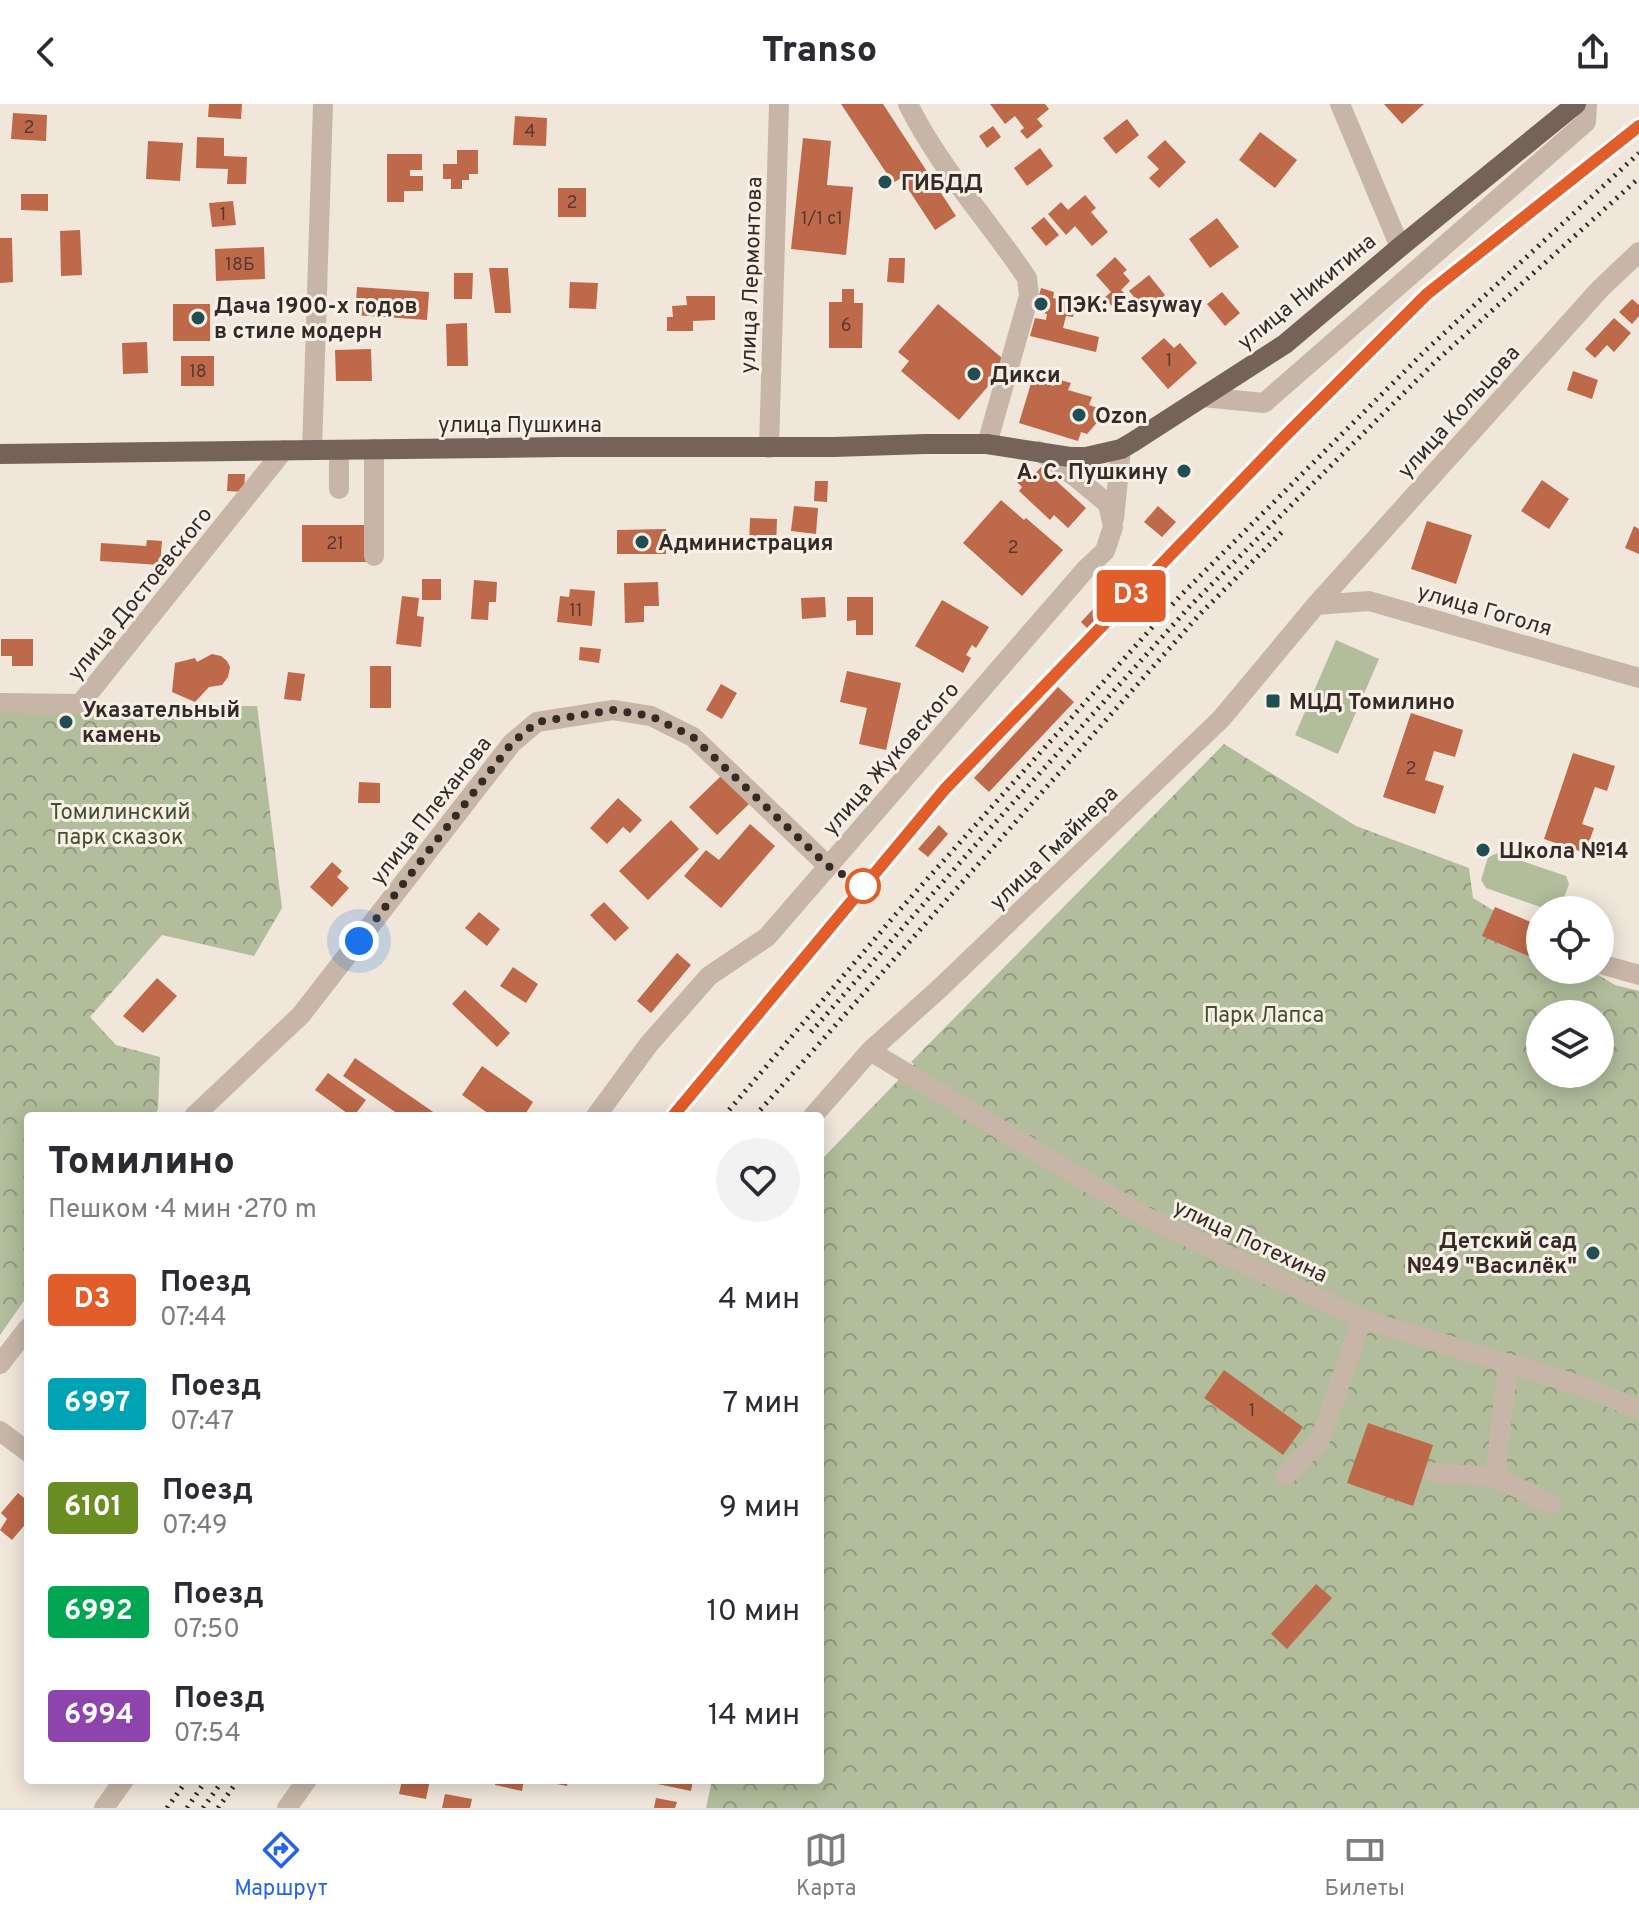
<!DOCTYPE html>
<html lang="ru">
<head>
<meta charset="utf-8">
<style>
  :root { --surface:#fff; --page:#f2f2f3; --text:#2b2b33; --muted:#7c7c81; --line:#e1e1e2; --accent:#2563eb }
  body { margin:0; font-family:Overpass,sans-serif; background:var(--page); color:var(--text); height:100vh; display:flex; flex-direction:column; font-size:30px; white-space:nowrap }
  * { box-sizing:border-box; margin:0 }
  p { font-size:26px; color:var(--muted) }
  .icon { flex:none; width:44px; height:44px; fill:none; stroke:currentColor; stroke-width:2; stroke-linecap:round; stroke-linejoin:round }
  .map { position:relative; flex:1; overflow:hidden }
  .side { position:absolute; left:24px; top:1008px; width:800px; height:672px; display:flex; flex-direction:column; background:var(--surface); border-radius:8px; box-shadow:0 4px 20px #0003 }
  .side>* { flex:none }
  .badge { padding:0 16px; border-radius:6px; font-size:28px; line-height:52px }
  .fabs { position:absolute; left:1526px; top:792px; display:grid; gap:16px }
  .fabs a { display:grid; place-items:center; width:88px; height:88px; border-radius:50%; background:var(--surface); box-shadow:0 4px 20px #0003; font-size:40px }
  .you { position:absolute; width:40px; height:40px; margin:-20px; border:6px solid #fff; border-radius:50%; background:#1a73e8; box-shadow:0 0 0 12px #1a73e833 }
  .map>.badge { position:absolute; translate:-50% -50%; box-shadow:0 0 0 4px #fff }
  .round { display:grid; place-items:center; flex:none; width:84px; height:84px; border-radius:42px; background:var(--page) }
  .head { display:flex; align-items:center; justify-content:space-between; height:136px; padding:0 24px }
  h1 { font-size:38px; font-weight:800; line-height:60px }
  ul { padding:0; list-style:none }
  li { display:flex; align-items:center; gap:24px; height:104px; padding:0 24px }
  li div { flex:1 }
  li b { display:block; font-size:30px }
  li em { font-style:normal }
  li .badge { min-width:88px; font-weight:700; text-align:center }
  header { display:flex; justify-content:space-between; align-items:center; height:104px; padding:0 24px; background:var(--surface); font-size:36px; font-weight:800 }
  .tab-bar { display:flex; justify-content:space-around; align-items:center; height:112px; border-top:2px solid var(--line); background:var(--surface); font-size:22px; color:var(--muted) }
  .tab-bar a { display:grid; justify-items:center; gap:4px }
  .tab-bar .on { color:var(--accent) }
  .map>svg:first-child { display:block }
</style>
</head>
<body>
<header><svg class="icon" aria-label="back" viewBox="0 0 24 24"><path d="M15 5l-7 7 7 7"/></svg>Transo<svg class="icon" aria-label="share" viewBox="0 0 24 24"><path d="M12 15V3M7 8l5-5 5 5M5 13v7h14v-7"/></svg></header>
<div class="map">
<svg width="1639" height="1704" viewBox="0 0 1639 1704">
  <defs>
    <pattern id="forest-crowns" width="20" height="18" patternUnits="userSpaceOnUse" patternTransform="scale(2)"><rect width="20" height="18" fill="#b1bd9b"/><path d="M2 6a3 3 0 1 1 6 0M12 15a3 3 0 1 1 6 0" fill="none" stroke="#919a7e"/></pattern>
  </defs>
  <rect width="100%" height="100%" fill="#f0e6da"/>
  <!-- forest -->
  <path fill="url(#forest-crowns)" fill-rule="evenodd" d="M0,601L257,602L282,804L254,852L162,831L90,913L116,941L160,953L158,1006L153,1012H28V1191L0,1231Z
    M1224,640L1356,722L1469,764L1473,794L1540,835V866H1590L1615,881L1639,887V1704H706L712,1676H820V1057L914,960L911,958ZM1540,910H1600V970H1540Z"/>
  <!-- pitch -->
  <path fill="#b1bd9b" d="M1336,536L1379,555L1338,650L1295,631Z
    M1498,749L1566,772L1569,780L1560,804L1549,806L1486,784L1481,776L1488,753Z"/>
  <!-- building -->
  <path fill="#bd694a" d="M209,0H242L241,15L208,13Z
    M841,0H883L956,112L935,126L901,74L893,79Z
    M990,0H1045L1049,5L1037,15L1043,22L1027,35L1020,27L1024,24L1015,12L1005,20Z
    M1384,0H1424L1402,20Z
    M13,9L47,11L46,37L11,35Z
    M515,12L547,14L546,42L513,41Z
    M1127,15L1139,31L1116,50L1103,34Z
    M993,22L1001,33L987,44L979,32Z
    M1260,28L1297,56L1275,84L1239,56Z
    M197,33L224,34V52L247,53L246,80H227L228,65L196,64Z
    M803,34L831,37L827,81L853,83L846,151L791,145Z
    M1165,36L1186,58L1159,84L1149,74L1159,65L1147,53Z
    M148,37L183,39L180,77L146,75Z
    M1040,44L1053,62L1027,82L1014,64Z
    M457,46H478V70H469V76H462V85H451V75H443V60H457Z
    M387,50H422V66H410V72H423V87H404V98H387Z
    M558,84H586V113H558Z
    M21,90H48V107L21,106Z
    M1085,91L1096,104L1091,108L1108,128L1092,142L1075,122L1066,131L1048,110L1061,98L1068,106Z
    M233,97L236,121L212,123L209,99Z
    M1044,113L1059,131L1046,142L1031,124Z
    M1217,114L1239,143L1210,164L1189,135Z
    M80,126L82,171L61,172L60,127Z
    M0,134H12L13,178L0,179Z
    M264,143L265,175L216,177L215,145Z
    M1115,153L1127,166L1123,169L1130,177L1121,186L1129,194L1116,206L1104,194L1111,188L1096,171Z
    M889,154H905L904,179L887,178Z
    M489,164H508L511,209H495Z
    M454,169H473L472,195H454Z
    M1149,171L1165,191L1146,207L1129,187Z
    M570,178L598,179L596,205L569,204Z
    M357,183L429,188L427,216L355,211Z
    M1041,184L1054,188L1053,194L1076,200L1073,213L1066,212L1063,224L1099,233L1096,248L1030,232L1035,214L1046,216L1047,210L1035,207Z
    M842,185H854V199H863L862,244H829V198H842Z
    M1222,188L1240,209L1225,222L1207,200Z
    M686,192H715V216L693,217V227H667V213H673L672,202L687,201Z
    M1632,195L1639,201V212L1632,220L1619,208Z
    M173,200H210V237H173Z
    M938,200L1008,259L959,316L901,267L909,257L898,248Z
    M1614,214L1631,229L1614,248L1607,241L1595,254L1585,245Z
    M467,219L468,262H447L446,220Z
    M1164,234L1174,244L1180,239L1197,259L1168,285L1141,254Z
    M147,238L148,269L123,270L122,239Z
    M371,245L372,277H336L335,246Z
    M181,252H214V282H181Z
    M1573,267L1598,276L1592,295L1567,286Z
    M1057,275L1071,279L1068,286L1092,293L1089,301L1104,306L1101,314L1087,330L1081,328L1078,337L1019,319L1032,276L1054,282Z
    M1041,363L1086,404L1068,424L1054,411L1050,416L1019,387L1022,383L1016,377L1028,365L1034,371Z
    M228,370H245L244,388L227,387Z
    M1542,376L1569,395L1549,425L1521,407Z
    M815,377H828L827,398L814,397Z
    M1001,396L1024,416L1026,414L1063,446L1022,492L963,439Z
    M794,402L818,404L816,430L791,427Z
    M1158,402L1176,418L1162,433L1144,418Z
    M750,414L777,415L776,444L749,443Z
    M1427,417L1472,431L1456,480L1411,465Z
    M302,421H367V458H302Z
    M1634,422L1639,425V450L1625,444Z
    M666,425V450H617V426Z
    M147,436L162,437L160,461L100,457L101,439L146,442Z
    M422,475H441V496H422Z
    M474,476L497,478L496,498H489L488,516L471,515Z
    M658,478L659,502H644V518L625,519L624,479Z
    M570,485L595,487L592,522L557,518L560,492L569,493Z
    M402,492L419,494L417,512L424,513L421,543L396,540Z
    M825,493L826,513L802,515L801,494Z
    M847,493H873V531H856V516L847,517Z
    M942,496L989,523L976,544L972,541L966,551L971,554L963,569L915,542Z
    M1096,502L1102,508L1087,524L1081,518Z
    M1,535H33V562H12V552H1Z
    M580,543L601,545L599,559L579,556Z
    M212,550L221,552L227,557L230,563L228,573L222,581L209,583L195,598L172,588L175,559L195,554L197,558Z
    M370,562H391V604H370Z
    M847,567L901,579L886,646L859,640L867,604L840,598Z
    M288,568L305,570L301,597L284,595Z
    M721,580L737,589L722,615L706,606Z
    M1058,583L1074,598L989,688L974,674Z
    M1411,609L1463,626L1455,653L1434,647L1425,676L1444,682L1435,710L1383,693Z
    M1573,649L1615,662L1607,687L1595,683L1582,720L1594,724L1585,749L1544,735Z
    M721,672L749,700L717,731L689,703Z
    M359,678L380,679V699H358Z
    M618,694L642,716L630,729L623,723L607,740L590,724Z
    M671,716L699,745L648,796L619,767Z
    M750,720L775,742L721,804L684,772L706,746L719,756Z
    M939,721L948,730L928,753L918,745Z
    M332,758L342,767L337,773L349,784L332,803L310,783Z
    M604,798L629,824L615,837L590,811Z
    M1495,803L1540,822V857L1482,832Z
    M479,808L500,825L487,842L465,824Z
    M677,849L691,861L651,909L637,897Z
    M513,863L538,880L526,899L500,882Z
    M157,874L177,892L143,929L123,912Z
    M465,886L510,929L497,943L452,900Z
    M355,954L439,1012H401L343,972Z
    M482,962L533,998L524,1012H492L462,991Z
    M328,969L366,996L354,1012H351L315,986Z
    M1224,1266L1303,1323L1283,1351L1204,1294Z
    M1368,1319L1433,1341L1413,1402L1347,1379Z
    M18,1389L28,1397V1406L26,1409L28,1411V1417L12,1436L0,1426L7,1415L1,1409Z
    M1316,1480L1332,1494L1287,1545L1271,1530Z
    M402,1676H430L426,1695L399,1690Z
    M496,1676H524L522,1687L495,1681Z
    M542,1676H568L567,1682L542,1677Z
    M643,1676H693L691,1687L643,1677Z
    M445,1690L472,1695L470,1704H442Z
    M656,1694L677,1698L675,1704H654Z"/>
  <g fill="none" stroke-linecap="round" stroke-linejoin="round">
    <!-- minor -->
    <path stroke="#c7b6a7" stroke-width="20" d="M908,0C939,63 988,116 1027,174L1029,192L987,340
      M1340,0L1400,143
      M1203,293L1264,299L1586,18L1587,0
      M769,344L779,0
      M312,346L323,0
      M339,346V385
      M1114,415L1121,345
      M374,452V345
      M1316,501L1369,497L1639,574
      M0,599L80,600L284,346
      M1600,860L1639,871
      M870,947L1144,1112L1362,1215L1579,1281L1639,1305
      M194,1012L301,911L512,639L537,618L613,606L651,612L693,633L828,762
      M596,1012L649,940L709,872L767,833L1085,466L1105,447L1113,423L1108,400L1078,375L1039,347
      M813,1012L870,947L939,885L1221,615L1316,501L1600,185L1639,148
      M0,1260L28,1224
      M0,1327L28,1348
      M1435,1369L1495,1373L1551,1400
      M1285,1372L1320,1336L1362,1215
      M1495,1373L1508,1259
      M104,1704L124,1676
      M287,1704L307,1676"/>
    <!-- major -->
    <path stroke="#756359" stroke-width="20" d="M0,350L561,343H834L925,340H987L1070,353H1086L1121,345L1133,338L1285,240L1400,143L1576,0"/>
    <!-- rail -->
    <path stroke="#342b27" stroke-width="5" stroke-dasharray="2 6" stroke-linecap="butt" d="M811,928L993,721L1191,501L1436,257L1639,74
      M673,1012L945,685L1284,333L1427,190L1639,22
      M724,1012L896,810L1181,491L1426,246L1639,49
      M755,1012L1199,511L1285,425
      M167,1704L187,1676
      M187,1704L206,1676
      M203,1704L223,1676
      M218,1704L238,1676"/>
  </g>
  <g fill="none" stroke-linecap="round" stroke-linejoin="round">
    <defs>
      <path id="line" d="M673,1012L945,685L1284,333L1427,190L1639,22"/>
    </defs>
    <!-- line casing -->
    <use href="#line" stroke="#fff" stroke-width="18"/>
    <!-- line -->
    <use href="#line" stroke="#e15d29" stroke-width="12"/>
    <!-- walk -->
    <path stroke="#342b27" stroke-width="8" stroke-dasharray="0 14.4" d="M359,837L512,639L537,618L613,606L651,612L693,633L828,762L863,782"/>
  </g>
  <!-- markers -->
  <g fill="#204e52" stroke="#f8f0e6" stroke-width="3">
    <circle cx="885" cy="78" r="8"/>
    <circle cx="1041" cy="200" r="8"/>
    <circle cx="198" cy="214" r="8"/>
    <circle cx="974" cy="270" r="8"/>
    <circle cx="1079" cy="311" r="8"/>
    <circle cx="1184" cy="367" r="8"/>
    <circle cx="642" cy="438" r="8"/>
    <rect x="1265" y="589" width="16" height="16" rx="4"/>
    <circle cx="66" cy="618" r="8"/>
    <circle cx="1483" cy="746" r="8"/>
    <circle cx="1593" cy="1149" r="8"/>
  </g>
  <circle fill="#fff" stroke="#e15d29" stroke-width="4" cx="863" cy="782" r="16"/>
  <g text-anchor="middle" stroke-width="6" stroke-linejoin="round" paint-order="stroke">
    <!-- number labels -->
    <g font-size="18" fill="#563a30">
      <text x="29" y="29">2</text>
      <text x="530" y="33">4</text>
      <text x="572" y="104">2</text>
      <text x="223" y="116">1</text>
      <text x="822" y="120">1/1 с1</text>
      <text x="240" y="166">18Б</text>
      <text x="846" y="227">6</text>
      <text x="1169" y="262">1</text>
      <text x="198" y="273">18</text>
      <text x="335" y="445">21</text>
      <text x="1013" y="449">2</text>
      <text x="576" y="512">11</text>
      <text x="1411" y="670">2</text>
      <text x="1252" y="1312">1</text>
    </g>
    <!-- poi labels -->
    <g font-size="22" font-weight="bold" fill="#342b27" stroke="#f8f0e6" text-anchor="start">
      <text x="901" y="86">ГИБДД</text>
      <text x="1057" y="208">ПЭК: Easyway</text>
      <text x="214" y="209">Дача 1900-х годов<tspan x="214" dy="25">в стиле модерн</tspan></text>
      <text x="990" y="278">Дикси</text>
      <text x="1095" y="319">Ozon</text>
      <text x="1168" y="375" text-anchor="end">А. С. Пушкину</text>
      <text x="658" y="446">Администрация</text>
      <text x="1289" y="605">МЦД Томилино</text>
      <text x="82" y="613">Указательный<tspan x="82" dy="25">камень</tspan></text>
      <text x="1499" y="754">Школа №14</text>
      <text x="1577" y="1144" text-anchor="end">Детский сад<tspan x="1577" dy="25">№49 "Василёк"</tspan></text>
    </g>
    <!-- street labels -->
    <g font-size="22" fill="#342b27" stroke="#f8f0e6">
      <text transform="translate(750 171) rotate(-88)" y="8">улица Лермонтова</text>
      <text transform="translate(1306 187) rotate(-39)" y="8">улица Никитина</text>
      <text transform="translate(1458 307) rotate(-48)" y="8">улица Кольцова</text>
      <text x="520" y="328">улица Пушкина</text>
      <text transform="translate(139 489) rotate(-51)" y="8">улица Достоевского</text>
      <text transform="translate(1485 505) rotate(16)" y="8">улица Гоголя</text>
      <text transform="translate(890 654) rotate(-49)" y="8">улица Жуковского</text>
      <text transform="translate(430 706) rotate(-52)" y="8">улица Плеханова</text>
      <text transform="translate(1053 743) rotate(-44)" y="8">улица Гмайнера</text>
      <text transform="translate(1251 1136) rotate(25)" y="8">улица Потехина</text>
    </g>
    <!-- park labels -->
    <g font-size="22" fill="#42502d" stroke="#f8f0e6">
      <text x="120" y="715">Томилинский<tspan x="120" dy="25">парк сказок</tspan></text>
      <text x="1264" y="918">Парк Лапса</text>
    </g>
  </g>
</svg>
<div class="fabs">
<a><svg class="icon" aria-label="locate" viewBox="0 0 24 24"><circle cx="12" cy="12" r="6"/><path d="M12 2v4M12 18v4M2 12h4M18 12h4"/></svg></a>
<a><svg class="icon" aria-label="layers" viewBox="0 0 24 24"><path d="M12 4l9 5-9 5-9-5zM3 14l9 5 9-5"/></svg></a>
</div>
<div class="you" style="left:359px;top:837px"></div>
<b class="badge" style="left:1131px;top:492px;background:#e15d29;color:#fff">D3</b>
<section class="side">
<div class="head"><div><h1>Томилино</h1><p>Пешком · 4 мин · 270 m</p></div><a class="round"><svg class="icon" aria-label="heart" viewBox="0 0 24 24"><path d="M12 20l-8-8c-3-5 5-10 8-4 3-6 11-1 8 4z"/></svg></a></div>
<ul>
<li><span class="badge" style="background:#e15d29;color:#fff">D3</span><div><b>Поезд</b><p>07:44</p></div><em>4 мин</em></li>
<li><span class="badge" style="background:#00a3b4;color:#fff">6997</span><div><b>Поезд</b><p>07:47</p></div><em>7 мин</em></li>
<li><span class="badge" style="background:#6b8e23;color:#fff">6101</span><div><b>Поезд</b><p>07:49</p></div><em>9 мин</em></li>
<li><span class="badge" style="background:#00a651;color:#fff">6992</span><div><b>Поезд</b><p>07:50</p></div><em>10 мин</em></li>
<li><span class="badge" style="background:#8e44ad;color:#fff">6994</span><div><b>Поезд</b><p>07:54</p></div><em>14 мин</em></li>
</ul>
</section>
</div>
<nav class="tab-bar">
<a class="on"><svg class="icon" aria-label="directions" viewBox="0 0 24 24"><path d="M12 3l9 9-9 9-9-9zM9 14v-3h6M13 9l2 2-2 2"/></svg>Маршрут</a>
<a><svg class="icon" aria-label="map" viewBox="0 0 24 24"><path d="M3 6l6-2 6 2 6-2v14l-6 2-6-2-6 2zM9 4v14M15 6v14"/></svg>Карта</a>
<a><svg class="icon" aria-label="tickets" viewBox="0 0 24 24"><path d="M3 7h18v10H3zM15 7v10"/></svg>Билеты</a>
</nav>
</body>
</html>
